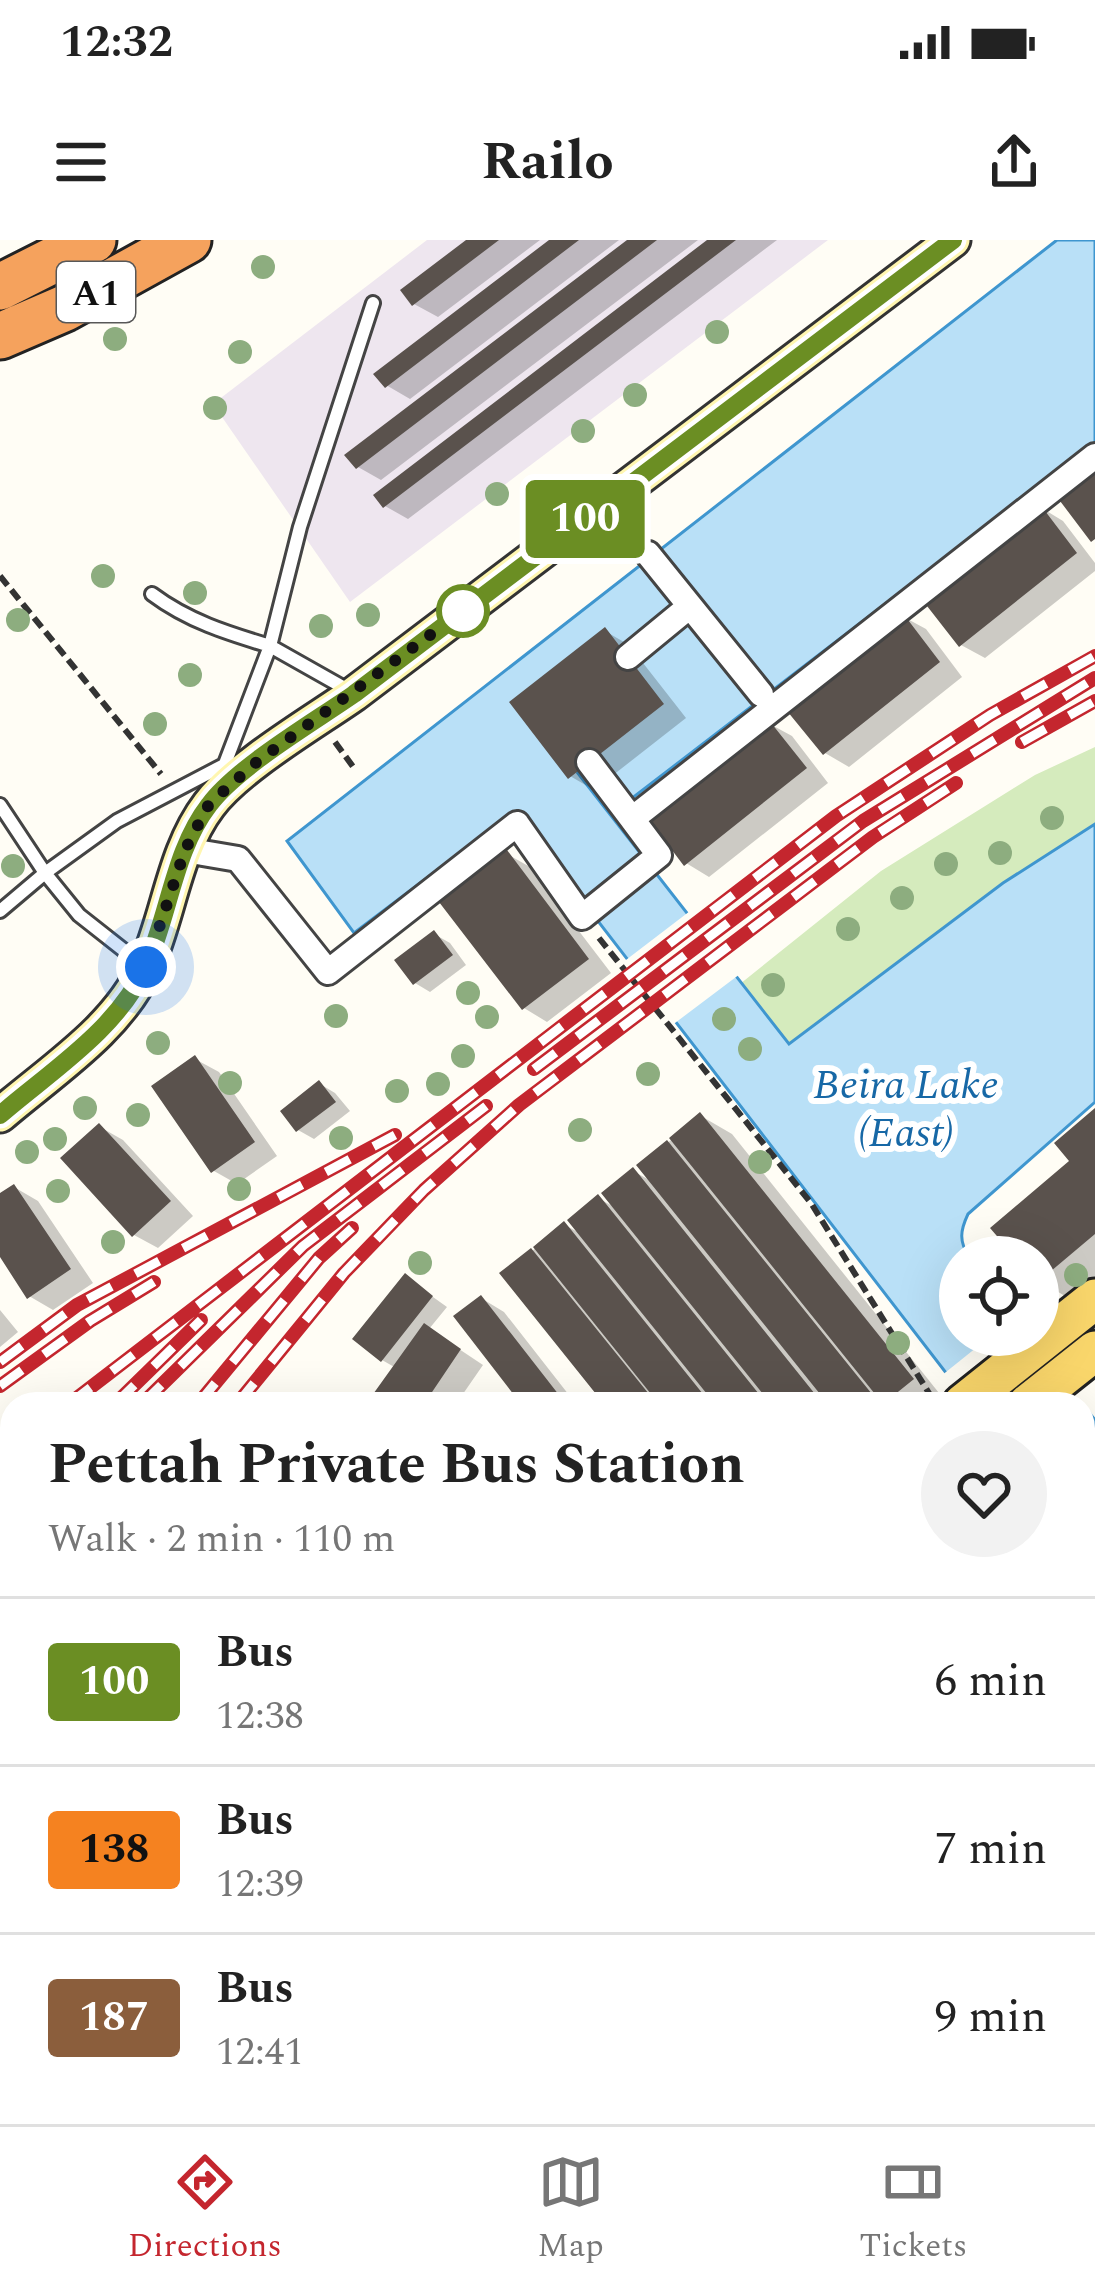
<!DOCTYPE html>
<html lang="en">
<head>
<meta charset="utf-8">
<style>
  :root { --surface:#fff; --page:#f2f2f2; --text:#222; --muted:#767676; --line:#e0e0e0; --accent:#c4262e }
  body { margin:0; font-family:Spectral,serif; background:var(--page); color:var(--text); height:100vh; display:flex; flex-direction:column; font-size:45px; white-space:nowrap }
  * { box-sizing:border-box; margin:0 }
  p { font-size:39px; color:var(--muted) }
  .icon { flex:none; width:66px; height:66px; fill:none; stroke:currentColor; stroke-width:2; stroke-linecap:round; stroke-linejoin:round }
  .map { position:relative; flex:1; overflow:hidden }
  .side { position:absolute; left:0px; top:1152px; width:1095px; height:732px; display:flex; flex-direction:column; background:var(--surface); border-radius:36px 36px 0 0; box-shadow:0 12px 48px #0002 }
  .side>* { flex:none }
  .badge { padding:0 24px; border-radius:9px; font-size:42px; line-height:78px }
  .controls { position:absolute; left:939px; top:996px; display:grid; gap:24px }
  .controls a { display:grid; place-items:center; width:120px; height:120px; border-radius:50%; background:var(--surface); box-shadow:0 12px 48px #0002; font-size:60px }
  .you { position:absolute; width:60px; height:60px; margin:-30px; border:9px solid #fff; border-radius:50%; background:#1a73e8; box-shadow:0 0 0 18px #1a73e833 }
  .map>.badge { position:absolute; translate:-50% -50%; box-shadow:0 0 0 6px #fff }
  .round { display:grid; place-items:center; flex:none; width:126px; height:126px; border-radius:63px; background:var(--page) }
  .headline { display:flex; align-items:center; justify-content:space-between; height:204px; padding:0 48px }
  h1 { font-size:57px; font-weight:700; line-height:90px }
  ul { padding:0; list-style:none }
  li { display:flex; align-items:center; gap:36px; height:168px; padding:0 48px; border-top:3px solid var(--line) }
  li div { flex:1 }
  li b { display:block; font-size:45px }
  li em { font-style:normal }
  li .badge { min-width:132px; font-weight:700; text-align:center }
  .status { display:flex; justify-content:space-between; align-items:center; height:84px; padding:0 60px; background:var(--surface); direction:ltr }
  .status svg { height:33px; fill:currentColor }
  header { display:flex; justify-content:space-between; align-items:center; height:156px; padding:0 48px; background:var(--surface); font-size:54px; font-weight:700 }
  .menu { display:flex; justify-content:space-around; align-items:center; height:168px; border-top:3px solid var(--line); background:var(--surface); font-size:33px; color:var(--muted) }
  .menu a { display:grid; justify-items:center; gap:6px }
  .menu .current { color:var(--accent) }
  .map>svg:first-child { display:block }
</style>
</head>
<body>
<div class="status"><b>12:32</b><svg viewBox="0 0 49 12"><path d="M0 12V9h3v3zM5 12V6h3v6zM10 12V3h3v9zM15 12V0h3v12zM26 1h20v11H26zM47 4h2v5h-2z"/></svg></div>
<header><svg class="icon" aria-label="menu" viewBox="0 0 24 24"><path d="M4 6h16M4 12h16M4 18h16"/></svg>Railo<svg class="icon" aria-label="share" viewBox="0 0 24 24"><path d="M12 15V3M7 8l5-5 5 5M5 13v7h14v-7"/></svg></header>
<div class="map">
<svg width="1095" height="1884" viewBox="0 0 1095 1884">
  <rect width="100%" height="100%" fill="#fffdf5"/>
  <!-- industrial -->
  <path fill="#eee6ef" d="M427,0H828L350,362L213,164Z"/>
  <!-- green -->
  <path fill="#d5ebbd" d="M1095,507V584L1003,643L789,805L740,744L881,631L1035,535Z
    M1083,1312L1095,1328V1383L1083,1367Z"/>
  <!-- water -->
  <path fill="#b9e0f7" stroke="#3f96cf" stroke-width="3" d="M1057,0H1095V203L631,559L577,532L789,804L1003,643L1095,584V862L968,974C960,991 959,1001 969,1017H960V1095H1028L1082,1164H970L514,572L354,693L287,601Z
    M1083,1165L1095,1180V1328L1083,1312Z
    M1095,1443V1884H597L609,1872H1083V1453Z"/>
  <!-- pier -->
  <path fill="#fffdf5" d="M690,671L740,734L671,786L622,723Z
    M992,1095H1036L1091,1165L1083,1171V1164H962L941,1136Z"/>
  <!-- shadow -->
  <path fill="#0003" d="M471,0H540L438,77L414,64Z
    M553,0H619L410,159L386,145Z
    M632,0H698L381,240L358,227Z
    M711,0H777L408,279L385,266Z
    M1040,267L1063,281L1095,323V331L985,418L961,405Z
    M902,376L926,389L962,437L849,527L825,513Z
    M605,391L629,405L686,478L594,550L570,536Z
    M768,483L792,496L828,543L709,637L686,623Z
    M507,614L530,627L611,733L547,782L524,768Z
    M434,694L450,703L466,725L430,752L415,743Z
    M195,819L219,832L277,916L237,944L214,931Z
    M320,844L335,853L350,871L314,899L298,890Z
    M1095,872V1037L1070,1059L1038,1040V1017H1019L1074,921Z
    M701,876L732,894L943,1158L935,1164H608L503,1034L565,985L583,995L598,958L616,968L633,931L653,942L640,925Z
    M100,887L123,900L193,976L158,1008L134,995Z
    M14,947L38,961L93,1043L53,1070L29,1056L0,1012V957Z
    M405,1037L447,1067L429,1089L483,1125L456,1164H370L396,1128L382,1120Z
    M481,1058L504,1072L576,1164H525Z
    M0,1070L18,1092L0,1107Z
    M507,1156L520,1164H497Z
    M1083,1309L1095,1324L1083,1333Z
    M12,1807V1872H150L138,1884H7L0,1878V1813L4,1815Z
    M414,1872H610L598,1884H426Z"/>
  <!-- building -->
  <path fill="#5a524d" d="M466,0H499L412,66L400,50Z
    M549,0H579L385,148L373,134Z
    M627,0H657L356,229L344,215Z
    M707,0H736L383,268L373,255Z
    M1095,220V299L1091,302L1054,253Z
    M1039,263L1077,313L959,407L920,357Z
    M902,372L940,422L823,515L783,466Z
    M605,387L664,464L568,539L509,462Z
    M768,479L807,528L684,626L644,573Z
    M507,610L589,719L522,770L439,662Z
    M434,690L453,715L413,745L394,720Z
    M195,815L255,902L211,933L151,846Z
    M319,840L336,862L296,892L280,871Z
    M1095,868V994L1038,1042V1017H1015L990,988L1069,921L1054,903Z
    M700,872L914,1139L883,1164L669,898Z
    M99,883L171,961L132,997L60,918Z
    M667,900L880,1164H828L636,925Z
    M633,927L823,1164H771L601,953Z
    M14,944L71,1029L27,1059L0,1017V953Z
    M598,954L767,1164H715L567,980Z
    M564,981L711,1164H659L533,1007Z
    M531,1008L657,1164H604L499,1033Z
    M405,1033L433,1056L381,1122L352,1099Z
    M481,1055L566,1164H521L453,1076Z
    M424,1083L461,1109L424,1164H366Z
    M12,1803V1872H84L72,1884H0V1815Z
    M410,1872H573L561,1884H422Z"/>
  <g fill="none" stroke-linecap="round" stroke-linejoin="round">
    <defs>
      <path id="lane" d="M152,354C188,381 227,393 270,406L223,529
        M348,450L270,406L300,287L373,63
        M0,565L45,633L0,671
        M145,727L79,675L45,633L117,581L224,525
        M0,1739L12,1726"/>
      <path id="street" d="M648,314L761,454
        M628,417L690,366
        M589,522L632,579
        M185,610L238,619L328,732L517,584L582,677L659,615L632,579L1095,216"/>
      <path id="secondary" d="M0,875C51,831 118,789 146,726C169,675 174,611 209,565C237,527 314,482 354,454L953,0"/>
      <path id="primary" d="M963,1164L1095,1059
        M1028,1164L1095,1111
        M135,1884L147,1872
        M193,1884L205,1872"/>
      <path id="highway" d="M0,47L93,0
        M0,96L65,68L188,0"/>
    </defs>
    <!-- lane casing -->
    <use href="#lane" stroke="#444" stroke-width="18"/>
    <!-- street casing -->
    <use href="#street" stroke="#444" stroke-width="30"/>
    <!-- secondary casing -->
    <use href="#secondary" stroke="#333" stroke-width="39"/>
    <!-- primary casing -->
    <use href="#primary" stroke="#222" stroke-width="45"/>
    <!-- highway casing -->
    <use href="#highway" stroke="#222" stroke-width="51"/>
    <!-- path -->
    <path stroke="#333" stroke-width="6" stroke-dasharray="12 6" stroke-linecap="butt" d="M0,336L161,534
      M335,502L354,528
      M599,698L811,963L932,1158
      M0,1303L12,1313
      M0,1341L12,1327
      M1083,1440L1095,1430
      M585,1884L597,1872"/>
    <!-- lane -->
    <use href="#lane" stroke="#fff" stroke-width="12"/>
    <!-- street -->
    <use href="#street" stroke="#fff" stroke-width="24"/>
    <!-- secondary -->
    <use href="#secondary" stroke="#fff6b0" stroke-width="33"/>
    <!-- primary -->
    <use href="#primary" stroke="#f9d66b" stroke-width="39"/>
    <!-- highway -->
    <use href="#highway" stroke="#f5a25d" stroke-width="45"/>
    <defs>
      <path id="rail" d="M1022,502L1095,461
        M534,829L863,581L1095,438
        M0,1122L77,1065L395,895
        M0,1146L90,1081L154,1042
        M69,1164L836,576L990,475L1095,416
        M115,1164L201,1080
        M142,1164L303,1006L486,866
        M198,1164L319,1018L352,988
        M237,1164L344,1033L424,950L519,865L873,597L956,543
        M0,1227L12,1216
        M0,1279L12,1267
        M0,1306L12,1294
        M0,1374L12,1360
        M0,1403L12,1388
        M0,1465L12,1449
        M0,1495L12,1480
        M0,1541L12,1523"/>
    </defs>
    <!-- rail casing -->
    <use href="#rail" stroke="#c4262e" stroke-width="14"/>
    <!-- rail -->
    <use href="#rail" stroke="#fff" stroke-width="9" stroke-dasharray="27" stroke-linecap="butt"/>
  </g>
  <!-- trees -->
  <g fill="#8dad7f">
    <circle cx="263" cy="27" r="12"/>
    <circle cx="717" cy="92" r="12"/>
    <circle cx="115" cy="99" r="12"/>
    <circle cx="240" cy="112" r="12"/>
    <circle cx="635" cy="155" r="12"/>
    <circle cx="215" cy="168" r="12"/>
    <circle cx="583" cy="191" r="12"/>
    <circle cx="497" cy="254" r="12"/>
    <circle cx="103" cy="336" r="12"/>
    <circle cx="195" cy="353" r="12"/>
    <circle cx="368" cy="375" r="12"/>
    <circle cx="18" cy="380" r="12"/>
    <circle cx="321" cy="386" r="12"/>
    <circle cx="190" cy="435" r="12"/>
    <circle cx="155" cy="484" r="12"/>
    <circle cx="1052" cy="578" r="12"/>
    <circle cx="1000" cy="613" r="12"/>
    <circle cx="946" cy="624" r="12"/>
    <circle cx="13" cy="626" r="12"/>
    <circle cx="902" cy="658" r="12"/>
    <circle cx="848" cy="689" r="12"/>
    <circle cx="773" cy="745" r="12"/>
    <circle cx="468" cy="753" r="12"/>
    <circle cx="336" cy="776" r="12"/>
    <circle cx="487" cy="777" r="12"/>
    <circle cx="724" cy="779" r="12"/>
    <circle cx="158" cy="803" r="12"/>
    <circle cx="750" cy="809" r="12"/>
    <circle cx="463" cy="816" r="12"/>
    <circle cx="648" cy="834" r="12"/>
    <circle cx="230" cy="843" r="12"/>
    <circle cx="438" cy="844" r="12"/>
    <circle cx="397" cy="851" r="12"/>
    <circle cx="85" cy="868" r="12"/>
    <circle cx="138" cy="875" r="12"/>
    <circle cx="580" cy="890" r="12"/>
    <circle cx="341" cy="898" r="12"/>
    <circle cx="55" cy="899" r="12"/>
    <circle cx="27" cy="912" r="12"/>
    <circle cx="760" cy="922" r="12"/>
    <circle cx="239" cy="949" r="12"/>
    <circle cx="58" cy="951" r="12"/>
    <circle cx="113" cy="1002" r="12"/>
    <circle cx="420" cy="1023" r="12"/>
    <circle cx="1076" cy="1035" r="12"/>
    <circle cx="898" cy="1103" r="12"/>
  </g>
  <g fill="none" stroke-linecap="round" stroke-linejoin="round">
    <defs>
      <path id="line" d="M0,875C51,831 118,789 146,726C169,675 174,610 209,565C237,527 314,482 354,454L953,0"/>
    </defs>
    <!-- line casing -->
    <use href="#line" stroke="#fff" stroke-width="27"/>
    <!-- line -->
    <use href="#line" stroke="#6b8e23" stroke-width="18"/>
    <!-- walk -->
    <path stroke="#111" stroke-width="12" stroke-dasharray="0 21.6" d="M146,727L185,610L209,564L258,521L463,371"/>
  </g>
  <!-- markers -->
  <circle fill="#fff" stroke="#6b8e23" stroke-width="6" cx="463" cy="371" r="24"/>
  <g text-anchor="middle" stroke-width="12" stroke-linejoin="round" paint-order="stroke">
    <!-- shield labels -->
    <rect fill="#fff" stroke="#585858" stroke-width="3" x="57" y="22" width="78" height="60" rx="9"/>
    <g font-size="36" font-weight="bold" fill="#111">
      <text x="96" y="65">A1</text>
    </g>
    <!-- water labels -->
    <g font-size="42" font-style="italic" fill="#1768a6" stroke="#fff">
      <text x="906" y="858">Beira Lake<tspan x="906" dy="48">(East)</tspan></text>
    </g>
  </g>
</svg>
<div class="controls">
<a><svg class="icon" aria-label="locate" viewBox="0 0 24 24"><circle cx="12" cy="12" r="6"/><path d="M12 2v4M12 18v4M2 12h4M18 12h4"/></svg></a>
</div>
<div class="you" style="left:146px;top:727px"></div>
<b class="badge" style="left:585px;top:279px;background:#6b8e23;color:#fff">100</b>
<section class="side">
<div class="headline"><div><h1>Pettah Private Bus Station</h1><p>Walk · 2 min · 110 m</p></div><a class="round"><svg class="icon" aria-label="heart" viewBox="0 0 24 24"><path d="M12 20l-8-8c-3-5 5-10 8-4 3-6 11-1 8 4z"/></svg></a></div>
<ul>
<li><span class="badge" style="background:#6b8e23;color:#fff">100</span><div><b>Bus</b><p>12:38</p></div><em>6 min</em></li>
<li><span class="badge" style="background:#f58220;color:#111">138</span><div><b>Bus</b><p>12:39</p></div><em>7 min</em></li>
<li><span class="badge" style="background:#8b5e3c;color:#fff">187</span><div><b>Bus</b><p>12:41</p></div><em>9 min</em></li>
</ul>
</section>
</div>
<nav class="menu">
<a class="current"><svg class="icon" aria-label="directions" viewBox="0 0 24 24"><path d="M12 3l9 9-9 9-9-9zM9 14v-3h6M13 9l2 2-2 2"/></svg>Directions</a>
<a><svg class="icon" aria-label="map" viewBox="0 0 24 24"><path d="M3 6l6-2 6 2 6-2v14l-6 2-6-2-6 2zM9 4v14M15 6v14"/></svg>Map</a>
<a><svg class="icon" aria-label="tickets" viewBox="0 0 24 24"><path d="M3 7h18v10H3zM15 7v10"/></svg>Tickets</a>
</nav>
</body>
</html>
